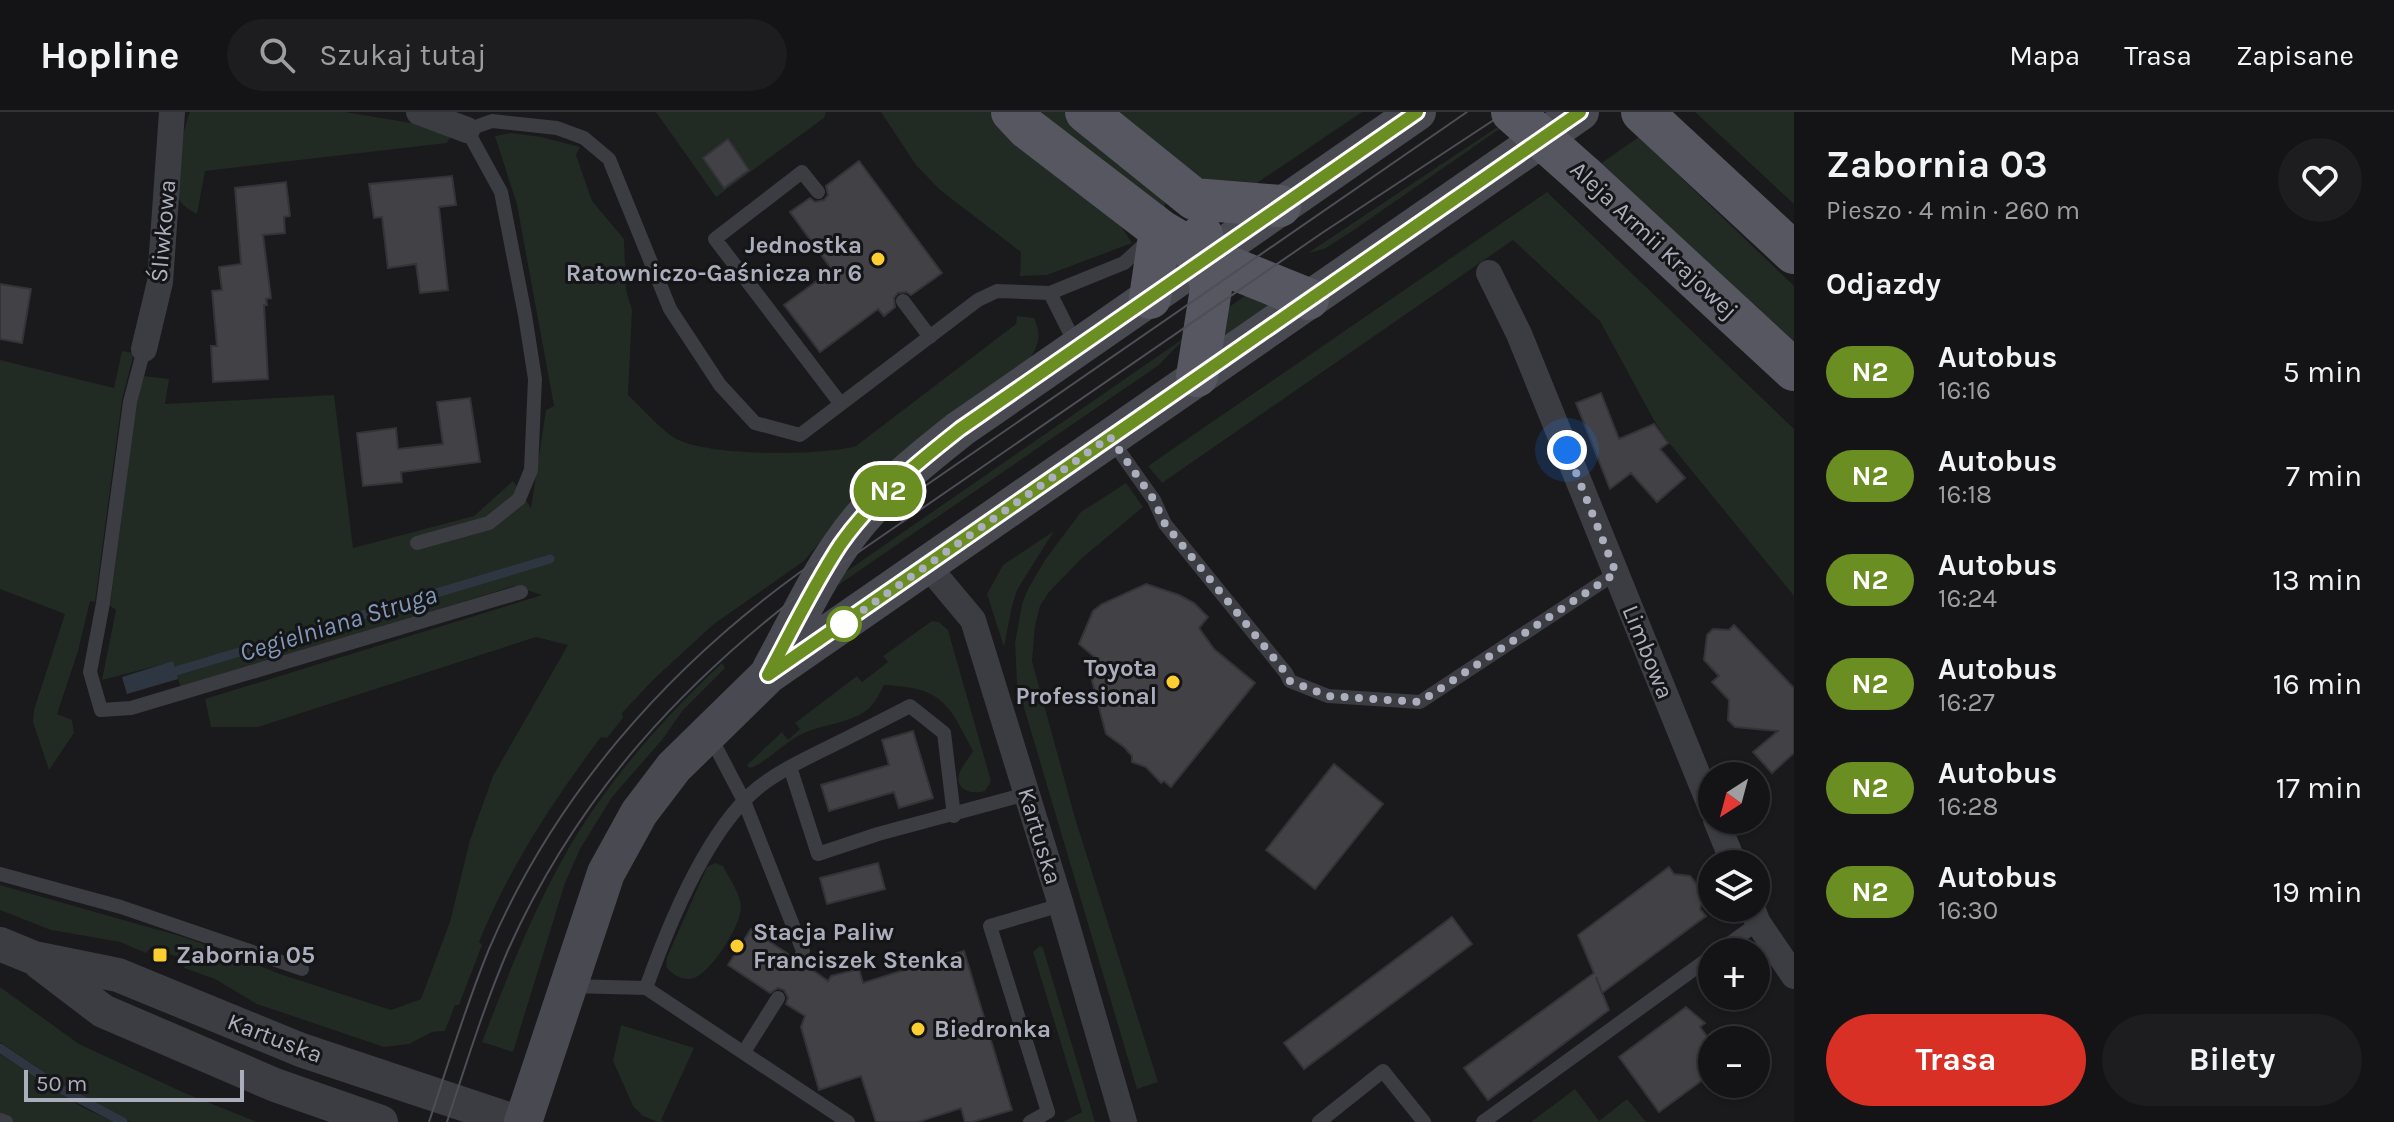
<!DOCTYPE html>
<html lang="pl">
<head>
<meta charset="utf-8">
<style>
  :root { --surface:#141315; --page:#1d1c1e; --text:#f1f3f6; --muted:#9d9ea0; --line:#333234; --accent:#d93025 }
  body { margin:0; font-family:Karla,sans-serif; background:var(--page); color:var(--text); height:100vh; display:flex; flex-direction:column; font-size:30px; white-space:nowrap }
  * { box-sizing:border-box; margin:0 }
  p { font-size:26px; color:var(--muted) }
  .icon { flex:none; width:44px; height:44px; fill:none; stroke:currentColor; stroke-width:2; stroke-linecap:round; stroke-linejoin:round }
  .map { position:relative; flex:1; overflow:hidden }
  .drawer { display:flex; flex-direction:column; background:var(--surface); width:600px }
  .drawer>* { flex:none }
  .badge { padding:0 16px; border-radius:26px; font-size:28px; line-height:52px }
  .needle { width:52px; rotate:216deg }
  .controls { position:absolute; left:1698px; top:650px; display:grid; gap:16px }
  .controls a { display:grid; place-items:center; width:72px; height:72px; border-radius:50%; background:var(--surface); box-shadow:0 2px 6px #0004,0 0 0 2px var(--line); font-size:40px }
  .scale { position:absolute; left:24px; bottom:20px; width:220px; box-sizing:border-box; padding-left:8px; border:4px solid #abaebc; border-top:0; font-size:22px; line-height:28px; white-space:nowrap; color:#abaebc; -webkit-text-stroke:6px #151417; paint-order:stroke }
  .you { position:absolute; width:40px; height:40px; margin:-20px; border:6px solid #fff; border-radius:50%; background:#1a73e8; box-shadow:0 0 0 12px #1a73e833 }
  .map>.badge { position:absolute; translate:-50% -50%; box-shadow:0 0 0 4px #fff }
  h2 { padding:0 32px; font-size:30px; line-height:72px }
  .round { display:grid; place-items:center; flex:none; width:84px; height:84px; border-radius:42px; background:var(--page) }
  .headline { display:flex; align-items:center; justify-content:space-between; height:136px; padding:0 32px }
  h1 { font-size:38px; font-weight:700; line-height:60px }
  .button { display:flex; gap:16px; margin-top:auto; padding:16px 32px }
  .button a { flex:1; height:92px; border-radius:48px; background:var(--accent); color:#fff; font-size:32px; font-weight:700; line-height:92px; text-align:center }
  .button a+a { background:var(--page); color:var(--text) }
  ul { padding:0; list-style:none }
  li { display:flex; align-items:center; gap:24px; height:104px; padding:0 32px }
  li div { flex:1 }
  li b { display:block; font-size:30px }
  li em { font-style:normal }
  li .badge { min-width:88px; font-weight:700; text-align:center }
  header { display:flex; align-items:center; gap:48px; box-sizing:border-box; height:112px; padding:0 40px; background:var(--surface); border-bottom:2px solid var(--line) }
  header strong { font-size:38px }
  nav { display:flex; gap:44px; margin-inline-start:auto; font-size:28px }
  .search { width:560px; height:72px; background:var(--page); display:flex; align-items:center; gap:20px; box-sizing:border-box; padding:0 28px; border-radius:44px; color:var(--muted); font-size:30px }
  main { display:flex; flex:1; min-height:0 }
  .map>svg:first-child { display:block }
</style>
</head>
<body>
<header>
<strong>Hopline</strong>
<div class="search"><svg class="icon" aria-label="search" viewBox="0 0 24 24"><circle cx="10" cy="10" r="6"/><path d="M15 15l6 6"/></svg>Szukaj tutaj</div>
<nav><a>Mapa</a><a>Trasa</a><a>Zapisane</a></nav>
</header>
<main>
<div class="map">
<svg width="1794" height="1010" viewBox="0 0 1794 1010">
  <rect width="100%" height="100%" fill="#1a191c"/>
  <!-- green -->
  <path fill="#212a23" d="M190,0H345L436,15L452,22L447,31L205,59L197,102C188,97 182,94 178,85C173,69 183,16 190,0Z
    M656,0H826L824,6L716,85Z
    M881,0H990L1002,14L1117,108L1132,131L1047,163L1020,164L1021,140L940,78L916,53Z
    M1036,0H1064L1165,83V97Z
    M1108,0H1362L1254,73H1208Z
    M1520,0H1524L1351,120L1324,137L1308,141Z
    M1695,0H1794V92Z
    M511,21L541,25L580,35L576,43L592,89L624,127L626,178L632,198L628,283C642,296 657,314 673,325C703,345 822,344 856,334L1016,212L1017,204L1034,206C1042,222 1039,233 1029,248L865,376L804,449L714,512L654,567L622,601L623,606L607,626L601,625C553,689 509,756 479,830L482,833L459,893H455L445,919L432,920L409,932L384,935L257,892L215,867L184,856L186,848L151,835L146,841L120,830L51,818L0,798V773L187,826L283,863L391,898L421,887L450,810L470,728L493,664L568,533L536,525L258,615H211L205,587L542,483L514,474L181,576L172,550L102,568L116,498L110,494L136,291L144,264L169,267L165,292L334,283L353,436L474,404L513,369L531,396L546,298L554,294L517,93L495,24Z
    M1639,25L1794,174V235L1600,52Z
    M1547,80L1794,317V484L1670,332L1656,312L1600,209L1513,128L1162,371L1148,354Z
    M1253,178L1283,183L1214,233L1222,200Z
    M1187,224L1159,253L834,476L831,470Z
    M122,239L134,241L122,288L95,490L90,489L78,539L57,602L72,608L74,621L49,658L33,610L34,598L65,502L0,477V248L114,276Z
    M1126,371L1143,395L1081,447L1049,480L1040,494L1035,514L1032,549L1075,706L1158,970L1137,977L1017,572L1015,531L1022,492L1028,477L1045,448L1081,400Z
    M1054,419L1017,478L1012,494L1004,535L987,482L1003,453Z
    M932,509L939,510L948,518L991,669L985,679C975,683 954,679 959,662C961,655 969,646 973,639C948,591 943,576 884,573C878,584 873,596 861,602C844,612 820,613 802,622C786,629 762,654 750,656L747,653L782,620L788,628L800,617L795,611L857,564L862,570L888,550L883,544Z
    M722,551L725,556L683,598L662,628L612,685L580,737L565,771L513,940L482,930C510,858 538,785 579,719C619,656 668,602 722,551Z
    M715,751L723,754C729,766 740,781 741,794C742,813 711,860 694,866C683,870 672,862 666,855L667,845L707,755Z
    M1040,834L1043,836L1095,1010H1063L1082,1000L1033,840Z
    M0,875L79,932L187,982L257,1010H131L120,1005L57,969L0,930Z
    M621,913L694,936L661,1008L665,1010H658L643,1004L633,994L613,949Z
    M0,942L82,995L114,1010H0Z
    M1575,977L1599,1009L1627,987L1646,1010H1531Z"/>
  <!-- water -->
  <path fill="#2e3741" d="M173,549L178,567L127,582L122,565Z"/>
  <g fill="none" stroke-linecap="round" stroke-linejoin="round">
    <!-- stream -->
    <path stroke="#2e3741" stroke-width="9" d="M166,562L550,447
      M0,936L61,977L123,1010"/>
  </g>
  <!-- building -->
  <path fill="#414146" stroke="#343338" stroke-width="2" d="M728,27L749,58L724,76L703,46Z
    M859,49L942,161L911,183L906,180L898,181L894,186L895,195L884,204L878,197L820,240L784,193L832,158L790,100L810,86L815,90L824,88L828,83L826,74Z
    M452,64L456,93L439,95L448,178L420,181L416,152L388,156L382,105L374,106L369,72Z
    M286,70L290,104L284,105L285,121L263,123L271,186L266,187L267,193H264L268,267L213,270L211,234H217L212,179L222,178L219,155L241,152L235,76Z
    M0,172L31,177L22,231L0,227Z
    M1601,281L1619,327L1654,312L1668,331L1660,337L1685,366L1657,390L1631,361L1610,377L1576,291Z
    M470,286L480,350L401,360L402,370L363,374L357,321L396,316L398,337L443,332L437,290Z
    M1146,472L1179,483L1194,491L1208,505L1199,516L1214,537L1255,571L1171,675L1164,669L1161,671L1146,655L1132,650V644L1124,635L1106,622L1092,569L1098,548L1079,532L1093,499L1102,492Z
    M1734,513L1794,576V641L1772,661L1753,640L1778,619L1735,615L1728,608L1729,588L1712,570L1719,564L1704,548L1707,523L1713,517L1729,518Z
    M913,619L933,686L899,696L894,680L829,699L821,673L889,653L882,628Z
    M1334,652L1383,692L1315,777L1266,738Z
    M878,751L885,777L827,792L820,766Z
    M1669,755L1674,762L1690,764L1704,781L1700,797L1706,804L1602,881L1596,865L1609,898L1488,988L1464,956L1594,861L1578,823Z
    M1452,805L1472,832L1304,957L1284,931Z
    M751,817L791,844L790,851L793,856L802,859L808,855L828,869L831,864L859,857L863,871L964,839L1012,998L972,1010H965L961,996L918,1010H876L861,964L819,978L801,915L805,904L786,892L788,886L784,878L778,876L770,881L728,853Z
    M1686,895L1705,911L1700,915L1712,931V961L1659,1000L1619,945Z"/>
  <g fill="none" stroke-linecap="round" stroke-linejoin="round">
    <!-- service -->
    <path stroke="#3c3c43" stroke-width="14" d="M818,80L802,60L715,127L840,291
      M1050,181L1077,235
      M903,189L930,225
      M144,237L130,290L103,491L90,560L101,598L131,596L521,480
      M1110,326L1154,388L1165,412L1286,561L1290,569L1328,584L1420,590L1616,461
      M417,431L489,411L519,387L531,358L535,267L525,203L501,80L467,18L492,9L557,16L584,26L609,47L670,197L720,273L755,311L800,323L978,188L997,179L1050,181L1124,151L1148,129
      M709,622L744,689L803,839L800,849
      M790,655L818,742L878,722L1026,682
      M0,762L121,795L302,857
      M1718,840L1758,811
      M569,874L646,876L848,1010
      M646,876C668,814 707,717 759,675C778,660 801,649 823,638C852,624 881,609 910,594L944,621L954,704
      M744,940L778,886
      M0,1008L6,1010
      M1030,1010L1048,1000L990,814L1061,793
      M1319,1010L1383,959L1424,1010
      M1483,1010L1712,844"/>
    <!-- minor -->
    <path stroke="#3c3c43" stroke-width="26" d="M419,0L467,18
      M1489,161L1519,222L1712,698
      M144,237L160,170L172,0
      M927,453L973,508L1061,793L1124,1010
      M1716,708L1734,752
      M1752,796L1758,811L1794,864"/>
    <!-- tertiary -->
    <path stroke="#3c3c43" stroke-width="34" d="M0,832L34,846L118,863L301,938L517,1010
      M40,851L103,899L275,973L381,1010"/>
    <!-- secondary -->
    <path stroke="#484951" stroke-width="38" d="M771,557C794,516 814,471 841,433C872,387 917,351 960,317L1417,0
      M523,1010L606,761L639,701L674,655L768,563L1580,0"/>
    <!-- primary -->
    <path stroke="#565760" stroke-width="42" d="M1012,0L1027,16L1160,118L1207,146L1308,187
      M1086,0L1194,87L1280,94
      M1642,0L1794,141
      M1584,64L1794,258
      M1150,186L1160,118
      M1197,264L1211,177L1202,123"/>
    <!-- tram -->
    <path stroke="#4d4e56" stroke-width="2" d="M429,1010C448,952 466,893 489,837C554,685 665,558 799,461L1467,0
      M447,1010C466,952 484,894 508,838C578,682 685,567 821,466L1322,121L1506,0"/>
    <!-- primary-bridge -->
    <path stroke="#565760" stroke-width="42" d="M1512,0L1584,64"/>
  </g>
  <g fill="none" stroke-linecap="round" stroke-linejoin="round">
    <defs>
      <path id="line" d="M1417,0L960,317C917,351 872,387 840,433C813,474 791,520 768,563L1580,0"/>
    </defs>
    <!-- line casing -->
    <use href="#line" stroke="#fff" stroke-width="18"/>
    <!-- line -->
    <use href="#line" stroke="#6b8e23" stroke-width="12"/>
    <!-- walk -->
    <path stroke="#abaebc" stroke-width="8" stroke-dasharray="0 14.4" d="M844,512L842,513L1110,325L1154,388L1165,412L1286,561L1290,569L1328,584L1420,590L1616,461L1567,338"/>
  </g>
  <!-- markers -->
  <g fill="#fcce31" stroke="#151417" stroke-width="3">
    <circle cx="878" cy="147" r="8"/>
    <circle cx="1173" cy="570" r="8"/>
    <circle cx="737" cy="834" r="8"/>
    <rect x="152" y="835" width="16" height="16" rx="4"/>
    <circle cx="918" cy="917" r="8"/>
  </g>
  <circle fill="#fff" stroke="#6b8e23" stroke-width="4" cx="844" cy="512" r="16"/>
  <g text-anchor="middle" stroke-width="6" stroke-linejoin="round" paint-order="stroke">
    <!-- street labels -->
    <g font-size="24" fill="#abaebc" stroke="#151417">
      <text transform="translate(163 119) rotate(-85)" y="8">Śliwkowa</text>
      <text transform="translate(1654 128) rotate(43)" y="8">Aleja Armii Krajowej</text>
      <text transform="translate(1648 540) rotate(68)" y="8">Limbowa</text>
      <text transform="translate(1040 724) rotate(73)" y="8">Kartuska</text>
      <text transform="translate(275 926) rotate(21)" y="8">Kartuska</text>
    </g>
    <!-- poi labels -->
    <g font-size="24" font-weight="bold" fill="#abaebc" stroke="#151417" text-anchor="start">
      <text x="862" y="141" text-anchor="end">Jednostka<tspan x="862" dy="28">Ratowniczo-Gaśnicza nr 6</tspan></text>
      <text x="1157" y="564" text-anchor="end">Toyota<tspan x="1157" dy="28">Professional</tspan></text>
      <text x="753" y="828">Stacja Paliw<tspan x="753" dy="28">Franciszek Stenka</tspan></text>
      <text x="176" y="851">Zabornia 05</text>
      <text x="934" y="925">Biedronka</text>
    </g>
    <!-- water labels -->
    <g font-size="26" font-style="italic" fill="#8198b8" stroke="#151417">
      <text transform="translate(338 511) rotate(-17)" y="9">Cegielniana Struga</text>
    </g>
  </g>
</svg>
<div class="controls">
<a><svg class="needle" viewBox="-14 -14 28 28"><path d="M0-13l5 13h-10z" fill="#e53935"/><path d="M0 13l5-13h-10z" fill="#9d9ea0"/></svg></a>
<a><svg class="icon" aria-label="layers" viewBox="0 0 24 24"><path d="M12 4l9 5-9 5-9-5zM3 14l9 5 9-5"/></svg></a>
<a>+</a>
<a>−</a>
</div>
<div class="scale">50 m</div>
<div class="you" style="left:1567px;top:338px"></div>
<b class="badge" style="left:888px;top:379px;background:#6b8e23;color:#fff">N2</b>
</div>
<section class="drawer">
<div class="headline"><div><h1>Zabornia 03</h1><p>Pieszo · 4 min · 260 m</p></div><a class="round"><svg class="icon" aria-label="heart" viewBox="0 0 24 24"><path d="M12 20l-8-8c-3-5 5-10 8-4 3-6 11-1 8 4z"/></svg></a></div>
<h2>Odjazdy</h2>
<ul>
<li><span class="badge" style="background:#6b8e23;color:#fff">N2</span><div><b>Autobus</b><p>16:16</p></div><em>5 min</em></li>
<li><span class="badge" style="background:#6b8e23;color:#fff">N2</span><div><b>Autobus</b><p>16:18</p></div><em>7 min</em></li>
<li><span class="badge" style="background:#6b8e23;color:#fff">N2</span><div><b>Autobus</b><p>16:24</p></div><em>13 min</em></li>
<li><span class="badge" style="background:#6b8e23;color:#fff">N2</span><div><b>Autobus</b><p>16:27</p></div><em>16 min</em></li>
<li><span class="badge" style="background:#6b8e23;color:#fff">N2</span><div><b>Autobus</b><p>16:28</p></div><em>17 min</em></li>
<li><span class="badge" style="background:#6b8e23;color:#fff">N2</span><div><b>Autobus</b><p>16:30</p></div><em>19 min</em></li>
</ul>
<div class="button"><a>Trasa</a><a>Bilety</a></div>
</section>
</main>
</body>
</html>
